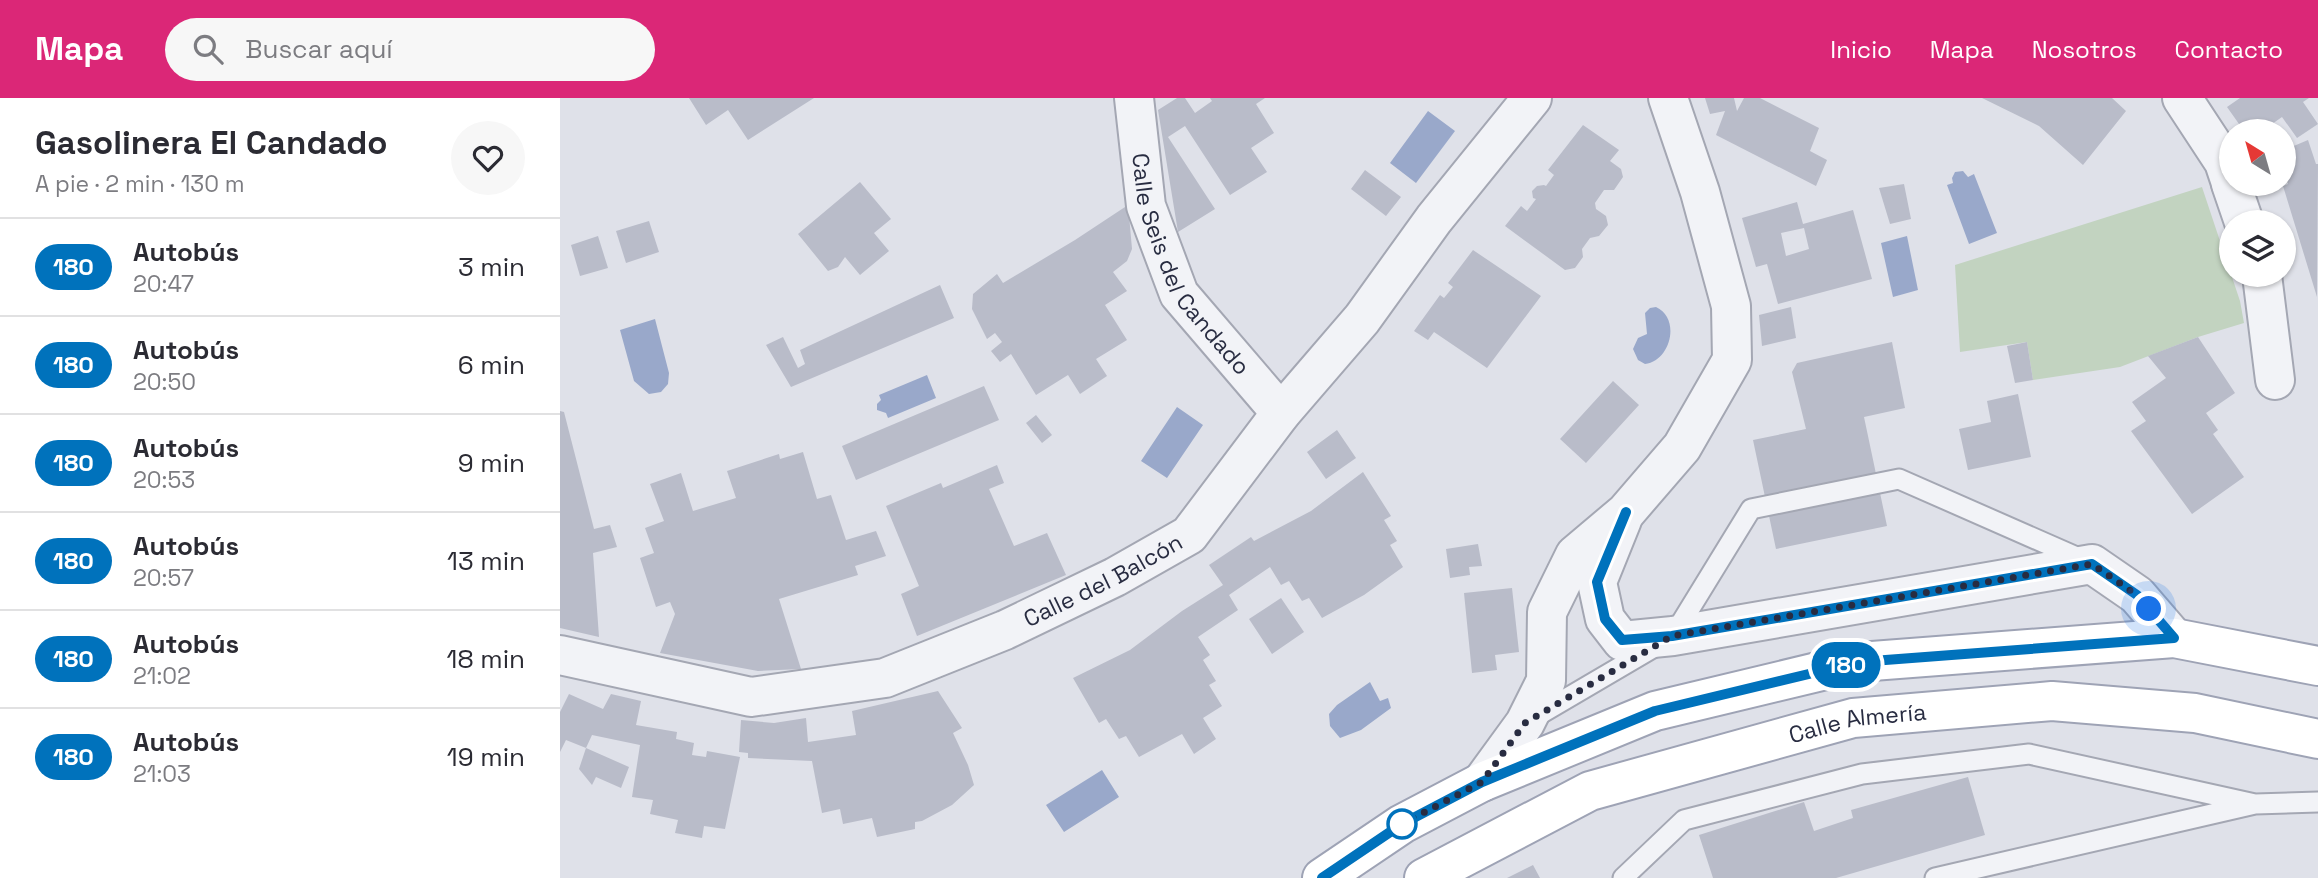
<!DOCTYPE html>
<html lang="es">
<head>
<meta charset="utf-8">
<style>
  :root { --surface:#fff; --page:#f7f7f7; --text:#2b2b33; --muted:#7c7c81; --line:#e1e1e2; --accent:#db2777 }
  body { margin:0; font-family:"Space Grotesk",sans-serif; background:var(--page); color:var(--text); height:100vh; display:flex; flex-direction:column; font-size:26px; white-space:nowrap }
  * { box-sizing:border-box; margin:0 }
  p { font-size:23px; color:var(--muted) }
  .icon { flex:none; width:38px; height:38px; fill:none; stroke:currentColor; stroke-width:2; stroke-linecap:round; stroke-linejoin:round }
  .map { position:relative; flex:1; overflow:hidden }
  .sheet { display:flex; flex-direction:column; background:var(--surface); width:560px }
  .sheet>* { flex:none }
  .badge { padding:0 14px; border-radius:23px; font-size:24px; line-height:46px }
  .needle { width:46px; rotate:323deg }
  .tools { position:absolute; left:1659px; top:21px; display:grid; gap:14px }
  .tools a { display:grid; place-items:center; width:77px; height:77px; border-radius:50%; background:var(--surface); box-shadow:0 2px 5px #0004; font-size:35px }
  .you { position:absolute; width:35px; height:35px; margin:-18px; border:5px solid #fff; border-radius:50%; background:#1a73e8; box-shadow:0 0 0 10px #1a73e833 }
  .map>.badge { position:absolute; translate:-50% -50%; box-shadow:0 0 0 4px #fff }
  .round { display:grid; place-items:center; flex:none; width:74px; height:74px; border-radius:37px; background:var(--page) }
  .headline { display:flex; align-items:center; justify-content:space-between; height:119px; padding:0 35px }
  h1 { font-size:33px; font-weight:700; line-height:52px }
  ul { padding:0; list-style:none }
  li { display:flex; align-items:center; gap:21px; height:98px; padding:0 35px; border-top:2px solid var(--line) }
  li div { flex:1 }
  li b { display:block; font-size:26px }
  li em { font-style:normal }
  li .badge { min-width:77px; font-weight:700; text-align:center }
  header { display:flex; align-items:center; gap:42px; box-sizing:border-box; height:98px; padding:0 35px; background:var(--accent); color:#fff }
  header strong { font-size:33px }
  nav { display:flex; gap:38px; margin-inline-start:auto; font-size:24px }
  .search { width:490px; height:63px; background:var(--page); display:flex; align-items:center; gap:18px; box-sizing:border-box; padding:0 24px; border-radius:38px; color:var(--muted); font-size:26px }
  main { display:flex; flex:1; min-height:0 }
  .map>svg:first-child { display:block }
</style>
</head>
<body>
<header>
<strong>Mapa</strong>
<div class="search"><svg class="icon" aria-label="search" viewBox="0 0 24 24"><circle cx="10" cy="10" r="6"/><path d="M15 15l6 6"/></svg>Buscar aquí</div>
<nav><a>Inicio</a><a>Mapa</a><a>Nosotros</a><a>Contacto</a></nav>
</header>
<main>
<section class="sheet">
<div class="headline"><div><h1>Gasolinera El Candado</h1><p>A pie · 2 min · 130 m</p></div><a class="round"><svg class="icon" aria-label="heart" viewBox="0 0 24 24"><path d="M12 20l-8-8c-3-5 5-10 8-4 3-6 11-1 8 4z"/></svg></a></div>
<ul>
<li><span class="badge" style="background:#0072bc;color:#fff">180</span><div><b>Autobús</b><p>20:47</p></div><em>3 min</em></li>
<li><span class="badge" style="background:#0072bc;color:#fff">180</span><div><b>Autobús</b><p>20:50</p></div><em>6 min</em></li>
<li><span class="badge" style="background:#0072bc;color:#fff">180</span><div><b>Autobús</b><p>20:53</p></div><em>9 min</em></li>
<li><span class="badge" style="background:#0072bc;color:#fff">180</span><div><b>Autobús</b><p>20:57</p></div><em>13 min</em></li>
<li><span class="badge" style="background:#0072bc;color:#fff">180</span><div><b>Autobús</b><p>21:02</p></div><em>18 min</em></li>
<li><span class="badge" style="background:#0072bc;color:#fff">180</span><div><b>Autobús</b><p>21:03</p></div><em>19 min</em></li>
</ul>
</section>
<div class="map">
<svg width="1758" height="780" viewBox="0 0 1758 780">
  <rect width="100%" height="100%" fill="#dfe1e9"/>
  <!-- green -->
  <path fill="#c2d3c0" d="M1642,89L1680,203L1684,225L1638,239L1560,269L1473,282L1467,244L1400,254L1395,167Z"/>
  <!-- water -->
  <path fill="#99a8ca" d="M868,13L895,33L856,85L830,65Z
    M1403,73L1408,79L1414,76L1437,135L1409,146L1387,87L1393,85L1392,80L1395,74Z
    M1347,138L1358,192L1333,199L1321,145Z
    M1096,209C1121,220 1111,263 1085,266L1078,262L1073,251L1078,240L1087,236L1085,215L1090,210Z
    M95,221L109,275L108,286L101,294L89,296L74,283L60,232Z
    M367,277L376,300L328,320L326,315L317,312V306L321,302L319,297Z
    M617,309L643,327L607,380L581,363Z
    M810,584L820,603L828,600L831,610L801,632L780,640L770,628L769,616L777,607Z
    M542,672L559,699L504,734L486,707Z"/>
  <!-- building -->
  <path fill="#b9bcc9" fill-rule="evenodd" d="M129,0H254L188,42L168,12L146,27Z
    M617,0H625L635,15L652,3L650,0H705L696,6L714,35L691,50L707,74L670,97L625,28L608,39L655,111L618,134L598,12Z
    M1145,0H1174L1177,13L1184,0H1200L1259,30L1250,53L1267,62L1256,88L1156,37L1165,13L1150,16Z
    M1422,0H1552L1566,13L1523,67L1479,28Z
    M1680,0H1749L1743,4L1758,26L1737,40L1722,19L1702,33H1684L1667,9Z
    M1023,27L1059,52L1050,63L1061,71L1063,79L1054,92H1044L1035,105L1036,111L1046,118L1048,127L1039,138L1030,140L1022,151L1023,159L1015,170L1005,172L945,128L961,108L967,113L976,101L973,100L972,93L977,88L984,87L986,88L994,77L988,72Z
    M1748,42L1756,66H1758L1757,199L1723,88L1728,86L1724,72V52Z
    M805,72L841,99L826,118L791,91Z
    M300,84L331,121L314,135L329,153L300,177L285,159L278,169L268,173L238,136Z
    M1344,86L1351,121L1330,126L1319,90Z
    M1237,104L1243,126L1293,112L1312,181L1218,206L1207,166L1196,169L1182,120ZM1244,130L1249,151L1226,158L1221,135Z
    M565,109L569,117L572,151L567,163L553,174L567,193L545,207L567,242L536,261L547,278L520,296L508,277L476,297L451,256L440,264L431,253L442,244L435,235L427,241L412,211L413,196L437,176L443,185L515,142Z
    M89,123L99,154L66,165L56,133Z
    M38,138L48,170L20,178L11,147Z
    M913,152L981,198L927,270L874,234L868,242L854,233L880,197L884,200L893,189L888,185Z
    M380,187L394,220L231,289L206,247L223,239L238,270L245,266L240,252Z
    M1231,209L1236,240L1202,248L1199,217Z
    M1638,239L1675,295L1646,315L1658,332L1653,336L1684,379L1632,416L1571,333L1586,323L1572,304L1606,280L1588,258Z
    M1332,244L1345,310L1304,319L1327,428L1216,451L1193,342L1246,331L1232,274L1237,265Z
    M1467,244L1473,282L1455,285L1447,248Z
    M1053,283L1079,307L1026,365L1000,341Z
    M424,288L439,322L296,382L282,348Z
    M1458,296L1471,359L1408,372L1399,331L1431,324L1427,303Z
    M0,313L4,314L34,431L50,427L57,449L33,455L39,539L0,530Z
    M476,317L492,337L482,345L466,325Z
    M777,332L796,360L766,381L747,354Z
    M243,354L257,401L271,397L286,442L316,433L326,458L295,468L298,477L219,501L241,571L198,573L100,555L115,516L110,504L96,509L80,460L94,455L85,430L104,423L90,386L121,375L133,413L176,400L167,373L219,356L220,361Z
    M437,367L444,385L429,391L454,448L487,435L506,477L357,538L341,496L359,488L326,408L381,385L383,390Z
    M803,374L831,418L824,422L837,443L830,447L843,469L804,497L762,520L749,500L742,503L729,483L721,487L710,469L669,497L678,512L638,539L650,557L643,562L656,583L649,587L662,608L643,620L656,641L634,656L622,636L579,659L566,638L559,641L546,621L539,625L513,580L570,552L622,513L663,487L649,467L691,439L694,443L751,413Z
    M918,446L922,468L909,469L910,477L890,480L886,451Z
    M952,490L959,554L935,557L937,572L912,575L904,495Z
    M721,500L744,534L712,556L689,521Z
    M378,593L402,630L393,635L408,667L414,687L392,707L362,723L355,724V731L317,739L312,720L283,726L280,711L262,715L252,663L188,660V655L179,654L181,622L214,625L246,620L248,644L296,637L292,613Z
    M9,596L43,611L51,596L81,603L76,627L117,634L116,641L134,645L132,657L146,659L147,653L180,659L165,731L144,728L142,740L115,735L118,722L90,716L93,702L72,699L80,647L32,637L26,650L69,669L61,690L36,679L32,687L19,671L26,650L6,642L0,654V614Z
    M1408,679L1425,737L1276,780H1153L1139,737L1244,704L1254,733L1293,720L1291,712Z
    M973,767L980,780H947Z"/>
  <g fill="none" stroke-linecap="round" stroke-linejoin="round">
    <defs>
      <path id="lane" d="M975,619L1113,538L1191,411L1339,381L1521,461
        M1063,780L1124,722L1302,676L1469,656L1695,706
        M1375,780L1695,706L1758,704"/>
      <g id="street">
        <path id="s1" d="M574,0L586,108L619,196L721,315"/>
        <path d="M1622,0L1664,64L1671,85"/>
        <path d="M1671,86L1684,124"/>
        <path d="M1702,177L1715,282"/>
        <path d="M1062,422L1037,484L1045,521L1062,543L1113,538L1532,466L1577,497L1614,540"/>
        <path id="s2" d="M0,557L191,599L325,580L445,532L555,479L629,437L721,315L802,221L874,121L972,0"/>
        <path d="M922,684L965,625L986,583L987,514L1015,457L1066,414L1122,349L1172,262L1171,208L1140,94L1108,0"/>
      </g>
      <g id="primary">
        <path d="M762,780L842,726L922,684L1095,613L1299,564L1614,540L1758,568"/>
        <path id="s3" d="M864,780L1030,693L1293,620L1492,603L1635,615L1758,641"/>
      </g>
    </defs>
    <!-- lane casing -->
    <use href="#lane" stroke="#a4a7b3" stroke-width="23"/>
    <!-- street casing -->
    <use href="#street" stroke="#a4a7b3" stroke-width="42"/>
    <!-- primary casing -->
    <use href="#primary" stroke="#9ea3b5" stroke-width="42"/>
    <!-- lane -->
    <use href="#lane" stroke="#f2f3f7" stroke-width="19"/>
    <!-- street -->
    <use href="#street" stroke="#f2f3f7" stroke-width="38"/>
    <!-- primary -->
    <use href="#primary" stroke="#fff" stroke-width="38"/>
  </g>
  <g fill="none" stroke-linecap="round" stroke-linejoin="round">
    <defs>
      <path id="line" d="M762,780L842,726L922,684L1095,613L1299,564L1614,540L1577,497L1532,466L1112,538L1062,542L1045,521L1037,484L1066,414"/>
    </defs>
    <!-- line casing -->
    <use href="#line" stroke="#fff" stroke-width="16"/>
    <!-- line -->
    <use href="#line" stroke="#0072bc" stroke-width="10"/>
    <!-- walk -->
    <path stroke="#282c41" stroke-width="7" stroke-dasharray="0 12.6" d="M842,726L922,684L965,625L1112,538L1532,466L1577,497L1589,511"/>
  </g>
  <!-- markers -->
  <circle fill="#fff" stroke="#0072bc" stroke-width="3.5" cx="842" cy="726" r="14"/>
  <g text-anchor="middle" stroke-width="5" stroke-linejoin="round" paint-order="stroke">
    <!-- street labels -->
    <g font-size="23" fill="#282c41" stroke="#eff1f6">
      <text dy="8" stroke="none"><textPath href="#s1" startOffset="180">Calle Seis del Candado</textPath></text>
      <text dy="8" stroke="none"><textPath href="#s2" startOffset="570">Calle del Balcón</textPath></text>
      <text dy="8" stroke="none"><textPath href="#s3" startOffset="464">Calle Almería</textPath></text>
    </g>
  </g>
</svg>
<div class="tools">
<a><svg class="needle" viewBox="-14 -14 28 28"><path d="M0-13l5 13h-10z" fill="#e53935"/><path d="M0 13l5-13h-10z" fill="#7c7c81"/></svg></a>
<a><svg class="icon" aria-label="layers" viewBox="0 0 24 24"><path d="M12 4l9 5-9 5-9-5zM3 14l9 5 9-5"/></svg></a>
</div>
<div class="you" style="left:1589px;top:511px"></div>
<b class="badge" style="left:1286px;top:567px;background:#0072bc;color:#fff">180</b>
</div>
</main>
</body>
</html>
